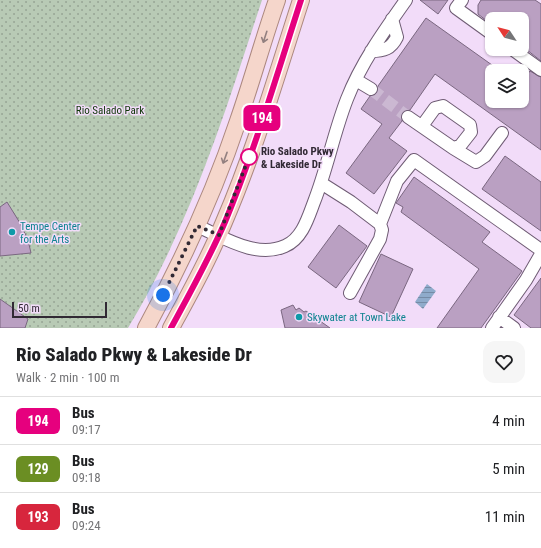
<!DOCTYPE html>
<html lang="en">
<head>
<meta charset="utf-8">
<style>
  :root { --surface:#fff; --page:#f6f6f6; --text:#202124; --muted:#757577; --line:#e0e0e0 }
  body { margin:0; font-family:"Roboto Condensed",sans-serif; background:var(--page); color:var(--text); height:100vh; display:flex; flex-direction:column; font-size:15px; white-space:nowrap }
  * { box-sizing:border-box; margin:0 }
  p { font-size:13px; color:var(--muted) }
  .icon { flex:none; width:22px; height:22px; fill:none; stroke:currentColor; stroke-width:2; stroke-linecap:round; stroke-linejoin:round }
  .map { position:relative; height:328px; overflow:hidden }
  .sheet { display:flex; flex-direction:column; background:var(--surface); flex:1 }
  .sheet>* { flex:none }
  .badge { padding:0 8px; border-radius:6px; font-size:14px; line-height:26px }
  .needle { width:26px; rotate:306deg }
  .tools { position:absolute; left:485px; top:12px; display:grid; gap:8px }
  .tools a { display:grid; place-items:center; width:44px; height:44px; border-radius:8px; background:var(--surface); box-shadow:0 1px 3px #0004; font-size:20px }
  .scale { position:absolute; left:12px; bottom:10px; width:95px; box-sizing:border-box; padding-left:4px; border:2px solid #312934; border-top:0; font-size:11px; line-height:14px; white-space:nowrap; color:#312934; -webkit-text-stroke:3px #f2dcf9; paint-order:stroke }
  .you { position:absolute; width:20px; height:20px; margin:-10px; border:3px solid #fff; border-radius:50%; background:#1a73e8; box-shadow:0 0 0 6px #1a73e833 }
  .map>.badge { position:absolute; translate:-50% -50%; box-shadow:0 0 0 2px #fff }
  .round { display:grid; place-items:center; flex:none; width:42px; height:42px; border-radius:12px; background:var(--page) }
  .headline { display:flex; align-items:center; justify-content:space-between; height:68px; padding:0 16px }
  h1 { font-size:19px; font-weight:800; line-height:30px }
  ul { padding:0; list-style:none }
  li { display:flex; align-items:center; gap:12px; height:48px; padding:0 16px; border-top:1px solid var(--line) }
  li div { flex:1 }
  li b { display:block; font-size:15px }
  li em { font-style:normal }
  li .badge { min-width:44px; font-weight:700; text-align:center }
  .map>svg:first-child { display:block }
</style>
</head>
<body>
<div class="map">
<svg width="541" height="328" viewBox="0 0 541 328">
  <defs>
    <pattern id="park-dots" width="8" height="8" patternUnits="userSpaceOnUse"><rect width="8" height="8" fill="#b8cab5"/><path d="M2 2h.1M6 6h.1" fill="none" stroke="#96a494" stroke-width="1.8" stroke-linecap="round"/></pattern>
    <pattern id="water-rules" width="6" height="5" patternUnits="userSpaceOnUse"><rect width="6" height="5" fill="#8fabcb"/><path d="M0 2.5h6" fill="none" stroke="#758ba6"/></pattern>
  </defs>
  <rect width="100%" height="100%" fill="#f2dcf9"/>
  <!-- park -->
  <path fill="url(#park-dots)" d="M0,0H262C225,113 190,226 128,328H0Z"/>
  <!-- water -->
  <path fill="url(#water-rules)" d="M427,284L436,291L423,309L415,302Z"/>
  <!-- building -->
  <path fill="#baa0c2" stroke="#7a6780" d="M420,0H448L438,14Z
    M481,0H535L541,4V61L522,46V19H492V25L478,14V5Z
    M426,18L492,65V101H522V81L530,71L541,77V150L435,74L410,110L402,113V121L389,138L407,151L374,194L346,173L382,124L361,109L370,96L377,93L378,86Z
    M505,156L541,182V231L482,189Z
    M414,177L490,232L482,242L522,271L481,328H437L479,269L401,212L403,207L396,203Z
    M7,202L20,223L28,240L31,253L0,256V207Z
    M339,225L367,246L336,288L308,267Z
    M381,254L413,269L391,317L359,302Z
    M541,278V328H531L514,315Z
    M0,299L28,319L25,328H0Z
    M293,305L296,310L299,308L304,312L306,311L330,328H285L281,310Z"/>
  <g fill="none" stroke-linecap="round" stroke-linejoin="round">
    <!-- minor-tunnel -->
    <path stroke="#cbb8d2" stroke-width="12" stroke-dasharray="12 6" stroke-linecap="butt" d="M371,89L408,117"/>
    <defs>
      <path id="minor" d="M462,0L456,8L492,34
        M512,49L541,70
        M371,51C384,51 391,49 397,37L392,19
        M356,80L371,89
        M408,117L453,148L460,146L471,132L470,125L443,106L435,108L422,126
        M453,148L476,162L485,156L502,133
        M321,183L351,202L380,224L397,181L414,160L541,250
        M197,226C223,237 256,259 285,246C302,239 308,218 314,202C327,169 334,132 347,99C361,63 384,31 406,0
        M350,293L380,239L382,230L380,224
        M499,317L514,328
        M492,328L526,280L541,254"/>
      <path id="major" d="M146,328C182,262 214,193 238,121C252,81 263,40 277,0
        M171,328C190,293 209,259 224,222C255,150 277,74 301,0"/>
    </defs>
    <!-- minor casing -->
    <use href="#minor" stroke="#6f5c74" stroke-width="14"/>
    <!-- major casing -->
    <use href="#major" stroke="#ac887f" stroke-width="18"/>
    <!-- minor -->
    <use href="#minor" stroke="#fff" stroke-width="12"/>
    <!-- major -->
    <use href="#major" stroke="#f5d6cb" stroke-width="16"/>
  </g>
  <!-- one-way arrows -->
  <defs><path id="oneway-shaft" d="M-6 0H5M1.5-3L5.5 0L1.5 3" fill="none" stroke-width="1.6" stroke-linecap="round" stroke-linejoin="round"/></defs>
  <g stroke="#938080">
    <use href="#oneway-shaft" transform="translate(265 37) rotate(108)"/>
    <use href="#oneway-shaft" transform="translate(225 158) rotate(110)"/>
  </g>
  <g fill="none" stroke-linecap="round" stroke-linejoin="round">
    <defs>
      <path id="line" d="M171,328C190,293 209,259 225,222C255,150 277,74 301,0"/>
    </defs>
    <!-- line casing -->
    <use href="#line" stroke="#fff" stroke-width="9"/>
    <!-- line -->
    <use href="#line" stroke="#e6007e" stroke-width="6"/>
    <!-- walk -->
    <path stroke="#312934" stroke-width="4" stroke-dasharray="0 7.2" d="M163,295L197,226L219,235L249,157"/>
  </g>
  <!-- markers -->
  <circle fill="#fff" stroke="#e6007e" stroke-width="2" cx="249" cy="157" r="8"/>
  <g fill="#0f9aa8" stroke="#f2dcf9" stroke-width="1.5">
    <circle cx="12" cy="232" r="4"/>
    <circle cx="299" cy="317" r="4"/>
  </g>
  <g text-anchor="middle" stroke-width="3" stroke-linejoin="round" paint-order="stroke">
    <!-- park labels -->
    <g font-size="11" fill="#0d3506" stroke="#f2dcf9">
      <text x="110" y="114">Rio Salado Park</text>
    </g>
    <!-- stop labels -->
    <g font-size="11" font-weight="bold" fill="#312934" stroke="#f2dcf9" text-anchor="start">
      <text x="261" y="155">Rio Salado Pkwy<tspan x="261" dy="13">&amp; Lakeside Dr</tspan></text>
    </g>
    <!-- culture labels -->
    <g font-size="11" fill="#0d838f" stroke="#f2dcf9" text-anchor="start">
      <text x="20" y="230">Tempe Center<tspan x="20" dy="13">for the Arts</tspan></text>
      <text x="307" y="321">Skywater at Town Lake</text>
    </g>
  </g>
</svg>
<div class="tools">
<a><svg class="needle" viewBox="-14 -14 28 28"><path d="M0-13l5 13h-10z" fill="#e53935"/><path d="M0 13l5-13h-10z" fill="#757577"/></svg></a>
<a><svg class="icon" aria-label="layers" viewBox="0 0 24 24"><path d="M12 4l9 5-9 5-9-5zM3 14l9 5 9-5"/></svg></a>
</div>
<div class="scale">50 m</div>
<div class="you" style="left:163px;top:295px"></div>
<b class="badge" style="left:262px;top:118px;background:#e6007e;color:#fff">194</b>
</div>
<section class="sheet">
<div class="headline"><div><h1>Rio Salado Pkwy &amp; Lakeside Dr</h1><p>Walk · 2 min · 100 m</p></div><a class="round"><svg class="icon" aria-label="heart" viewBox="0 0 24 24"><path d="M12 20l-8-8c-3-5 5-10 8-4 3-6 11-1 8 4z"/></svg></a></div>
<ul>
<li><span class="badge" style="background:#e6007e;color:#fff">194</span><div><b>Bus</b><p>09:17</p></div><em>4 min</em></li>
<li><span class="badge" style="background:#6b8e23;color:#fff">129</span><div><b>Bus</b><p>09:18</p></div><em>5 min</em></li>
<li><span class="badge" style="background:#d7263d;color:#fff">193</span><div><b>Bus</b><p>09:24</p></div><em>11 min</em></li>
</ul>
</section>
</body>
</html>
